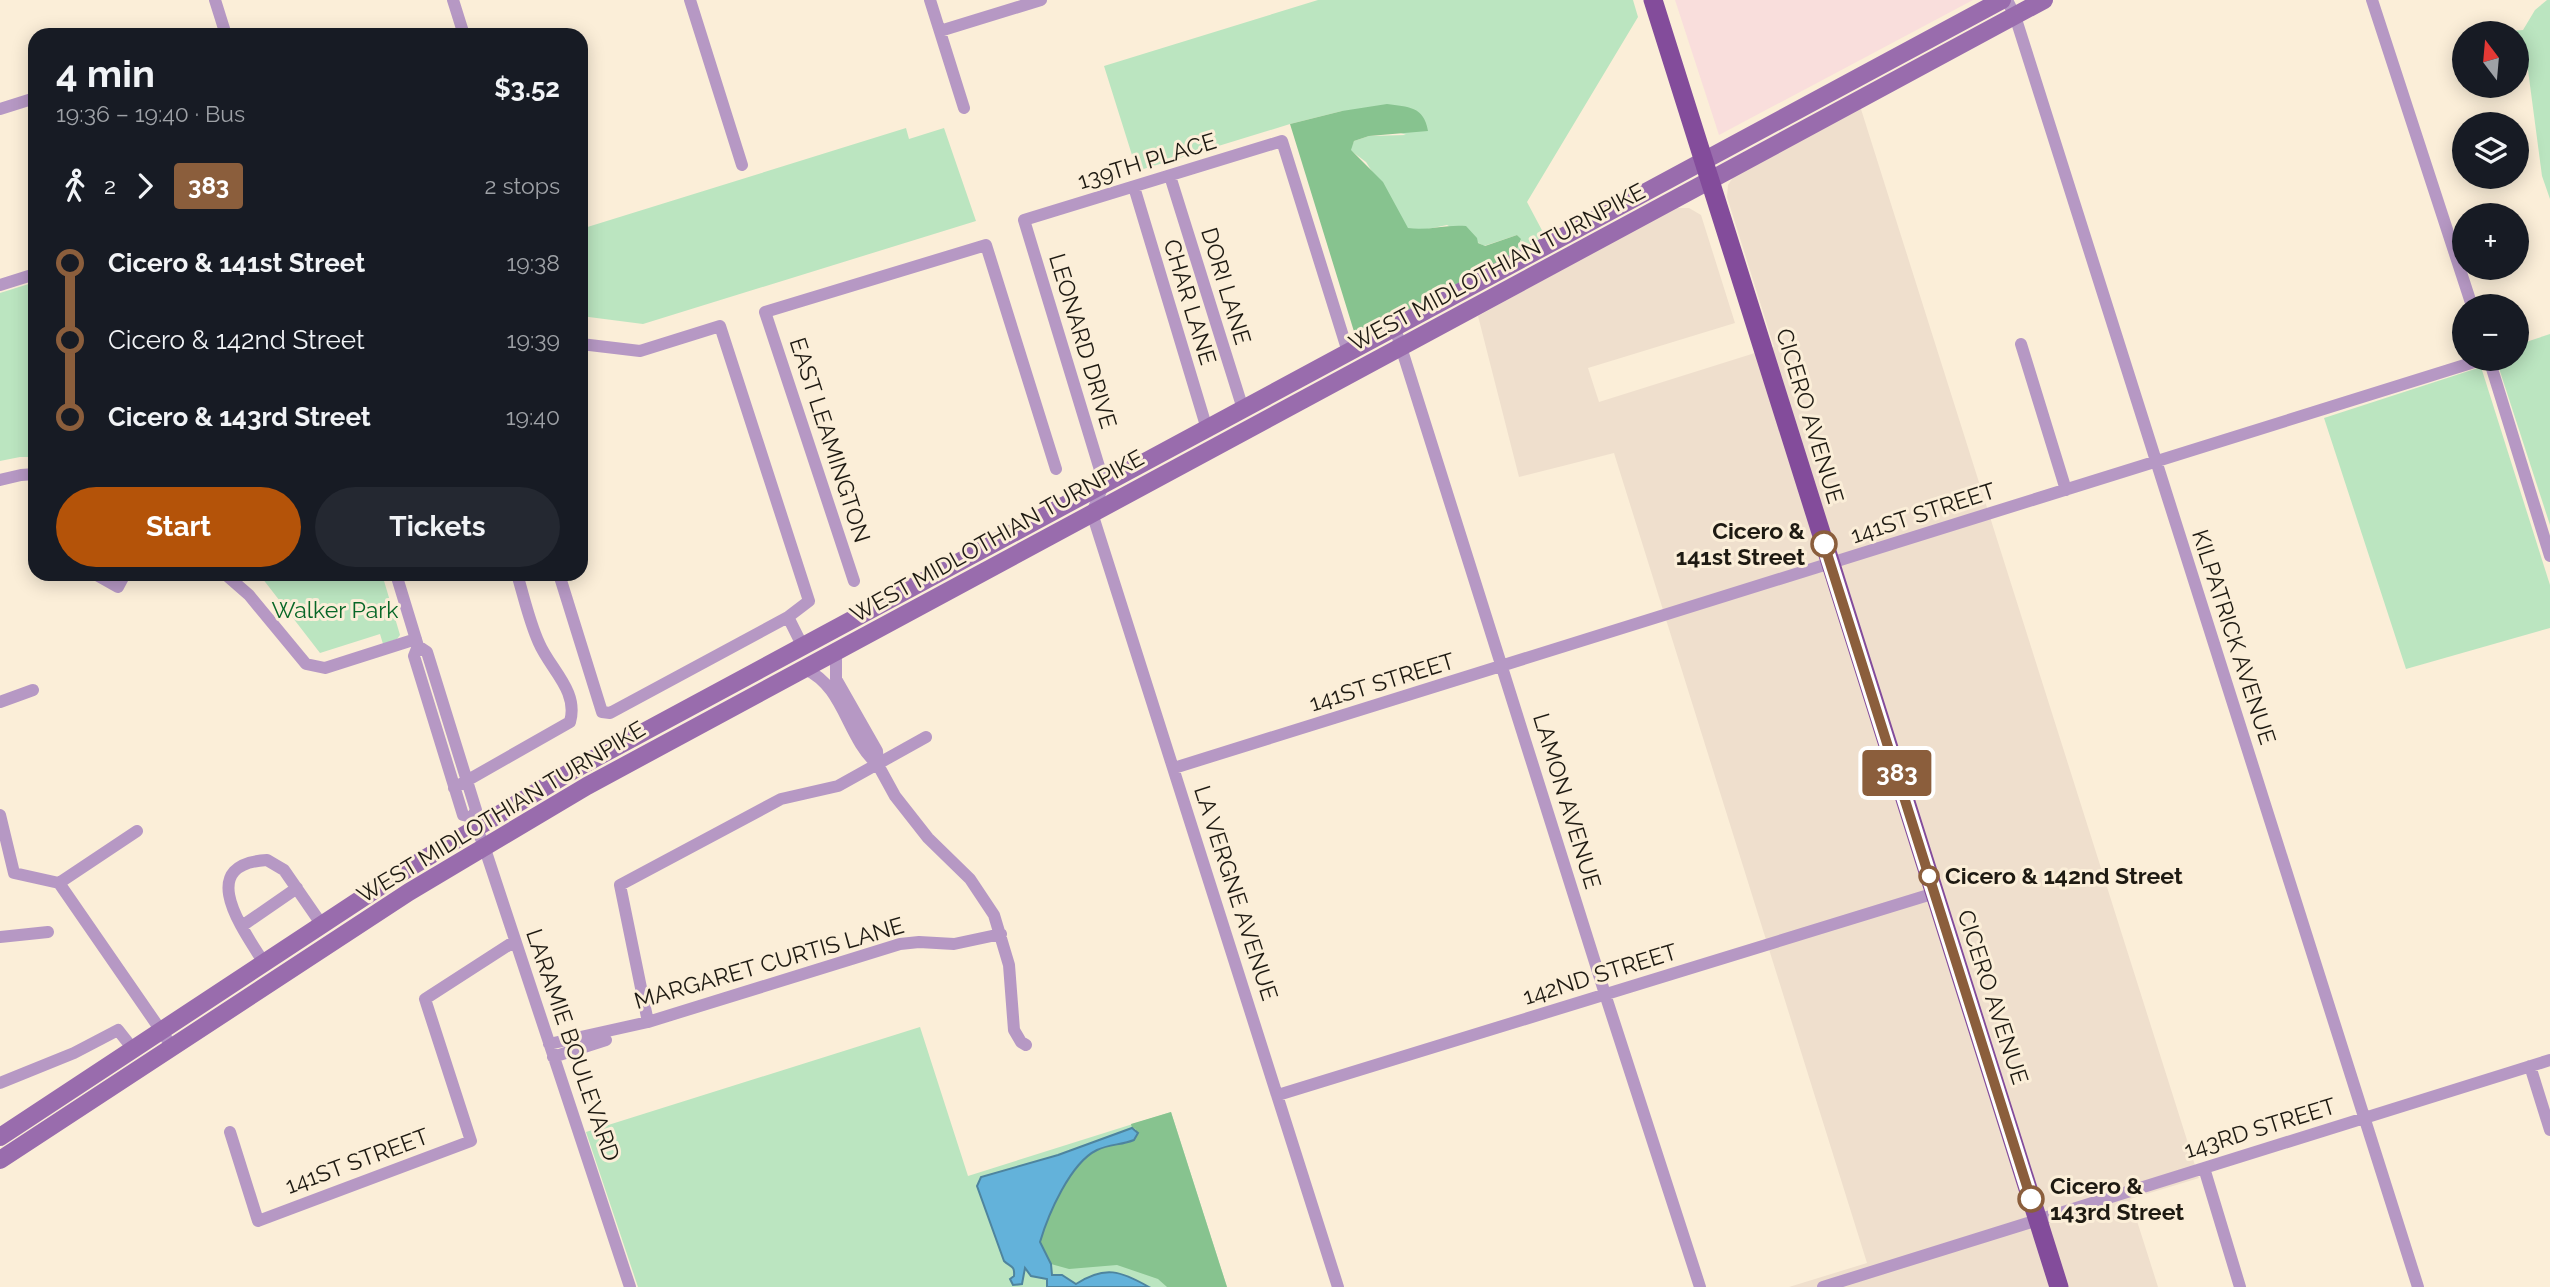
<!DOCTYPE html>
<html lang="en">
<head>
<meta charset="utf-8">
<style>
  :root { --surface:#171b24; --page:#242831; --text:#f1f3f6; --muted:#9ea1a6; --accent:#b45309 }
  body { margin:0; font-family:Raleway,sans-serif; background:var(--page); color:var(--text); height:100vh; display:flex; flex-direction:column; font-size:26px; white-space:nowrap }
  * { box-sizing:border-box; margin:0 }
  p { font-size:23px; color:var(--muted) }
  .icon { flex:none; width:38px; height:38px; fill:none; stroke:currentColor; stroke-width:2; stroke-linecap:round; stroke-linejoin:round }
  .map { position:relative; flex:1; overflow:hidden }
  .side { position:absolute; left:28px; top:28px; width:560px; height:553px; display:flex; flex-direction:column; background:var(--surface); border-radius:21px; box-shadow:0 4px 18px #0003 }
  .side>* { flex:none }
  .badge { padding:0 14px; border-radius:5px; font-size:24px; line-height:46px }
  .needle { width:46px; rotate:344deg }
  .controls { position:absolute; left:2452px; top:21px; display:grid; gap:14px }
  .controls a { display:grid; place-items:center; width:77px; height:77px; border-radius:50%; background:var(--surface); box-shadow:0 4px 18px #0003; font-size:35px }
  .map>.badge { position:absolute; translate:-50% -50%; box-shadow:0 0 0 4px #fff }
  .legs { display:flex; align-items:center; gap:10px; height:77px; padding:0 28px; font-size:23px }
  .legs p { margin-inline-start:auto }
  .head { display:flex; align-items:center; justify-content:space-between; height:119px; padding:0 28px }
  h1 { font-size:38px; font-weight:700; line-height:52px }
  .action { display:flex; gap:14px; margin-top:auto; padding:14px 28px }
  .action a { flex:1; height:80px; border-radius:42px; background:var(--accent); color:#fff; font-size:28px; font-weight:700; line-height:80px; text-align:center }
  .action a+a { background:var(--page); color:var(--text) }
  ul { padding:0 28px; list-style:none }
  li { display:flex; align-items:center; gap:24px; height:77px; font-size:26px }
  li i { display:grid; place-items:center; width:10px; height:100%; margin:0 9px; background:currentColor }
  li i::after { content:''; width:18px; height:18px; margin:-9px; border:5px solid; border-radius:50%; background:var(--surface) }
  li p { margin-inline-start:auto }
  li:first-child i { background:linear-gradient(#0000 50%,currentColor 0) }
  li:last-child i { background:linear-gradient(currentColor 50%,#0000 0) }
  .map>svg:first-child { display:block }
</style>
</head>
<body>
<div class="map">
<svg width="2550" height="1287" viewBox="0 0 2550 1287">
  <rect width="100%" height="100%" fill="#fbeed8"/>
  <!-- commercial -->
  <path fill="#efdfcd" d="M1860,106L2199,1178L2130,1199L2158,1287H1789L1867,1263L1614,453L1519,477L1478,316L1674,208H1689L1701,215L1735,323L1588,368L1599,402L1774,347L1727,197L1728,185L1736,173Z"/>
  <!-- industrial -->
  <path fill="#f9dedc" d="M1675,0H1973L1719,135Z"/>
  <!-- green -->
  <path fill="#bbe5c0" d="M1318,0H1633L1638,17L1527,202L1545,236L1516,252L1521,240L1517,235L1484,246L1447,225L1423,230L1408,229L1366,162L1350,150L1354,141L1369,136L1406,135L1342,111L1290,124L1137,171L1104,66Z
    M2547,0H2550V199L2542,176L2526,55L2517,56L2516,33H2511V31L2523,30L2535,10Z
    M906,128L909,139L944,128L976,221L643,324L581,316V229Z
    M35,282V457H20L0,461V293Z
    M2550,334V525L2496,359H2516L2517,345Z
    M2481,367L2550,585V628L2406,669L2324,418Z
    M259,574H382L400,635L397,639L383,644L380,634L320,653Z
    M920,1027L968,1176L1171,1112L1227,1287H638L586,1132Z"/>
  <!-- forest -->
  <path fill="#87c38f" d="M1387,104C1408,107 1424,106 1428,131L1369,136L1354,141L1351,150L1383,182L1408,228C1428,231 1446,224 1466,226L1477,238L1478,243L1485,246L1517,235L1521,239L1516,252L1356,338L1290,124L1342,111Z
    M1171,1112L1227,1287H1167L1158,1279L1117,1265L1069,1269L1051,1264L1040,1242C1048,1216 1067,1169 1091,1153C1101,1146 1114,1144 1127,1143L1136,1129L1132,1128L1131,1124Z"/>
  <!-- water -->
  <path fill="#63b2da" stroke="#4e849e" stroke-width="2" d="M1132,1128L1138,1133L1134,1140C1122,1145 1109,1144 1097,1150C1070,1163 1048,1215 1040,1242L1051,1264L1052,1275H1062L1076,1284C1105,1265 1121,1271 1149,1287H1047V1279L1031,1276L1025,1268L1022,1284L1013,1285L1010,1279L1014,1276C1015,1265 1010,1267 1004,1261L977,1186L981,1177L1058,1155Z"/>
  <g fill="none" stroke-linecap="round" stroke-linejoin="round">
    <!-- street -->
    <path stroke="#b698c4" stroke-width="12" d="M215,0L226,35
      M453,0L464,35
      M690,0L742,165
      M930,0L964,108
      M2007,0L2015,16L2418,1287
      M2372,0L2472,306
      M940,31L1041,0
      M0,109L35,98
      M1170,176L1243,409
      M1134,187L1207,429
      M0,285L35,274
      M1395,328L1605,994L1700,1287
      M581,344L640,351L720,326L809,601L788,617L803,647
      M2021,344L2066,490
      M2489,359L2550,556
      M0,480L21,475L35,474
      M95,574L118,587L125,574
      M225,574L249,595L306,664L325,668L416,639
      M396,574L418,646L427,652L476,810L472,817
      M559,574L602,712L610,713L788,617
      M854,581L765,312L986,245L1056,469
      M418,646L414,656L463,815L472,817L484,846L630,1287
      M836,652V679L877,751L878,765L895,796L928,838L970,879L994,915L1009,965L1014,1030L1021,1042L1026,1045
      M805,669C845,687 846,737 878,765
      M0,702L33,690
      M1174,768L2484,359
      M454,788L570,722C579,691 550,669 539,643C529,621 524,597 517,574
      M0,815L14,873L59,883L137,831
      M59,883L173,1048
      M242,926L297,888
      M0,937L48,932
      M264,963C245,932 193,864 267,860L284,870L322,925
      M648,1022L620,885L781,799L838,786L926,737
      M549,1044L648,1022L900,944L919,942L954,944L1001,934
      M553,1057L606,1040
      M2530,1066L2550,1130
      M0,1083L74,1053L118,1030L133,1049
      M1278,1095L1935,893
      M230,1132L258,1221L471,1141L425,999L515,941
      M2204,1168L2240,1287
      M1338,1287L1092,513L1104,483L1024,220L1282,141L1348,352
      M1823,1287L2550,1060"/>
    <!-- secondary -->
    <path stroke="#996cad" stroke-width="18" d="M0,1137L399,874L577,768L2002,0
      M0,1160L409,892L587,786L2044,0"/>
    <!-- primary -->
    <path stroke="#834c9b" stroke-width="19" d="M1653,0L2059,1287"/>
  </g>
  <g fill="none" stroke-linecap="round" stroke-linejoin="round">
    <defs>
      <path id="line-1" d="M1824,544L2031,1199"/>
    </defs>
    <!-- line-1 casing -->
    <use href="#line-1" stroke="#fff" stroke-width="16"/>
    <!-- line-1 -->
    <use href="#line-1" stroke="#8b5e3c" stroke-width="10"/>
  </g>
  <!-- markers -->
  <g fill="#fff" stroke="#8b5e3c" stroke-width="3.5">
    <circle cx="1824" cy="544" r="12"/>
    <circle cx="1929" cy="876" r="9"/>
    <circle cx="2031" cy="1199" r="12"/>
  </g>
  <g text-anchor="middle" stroke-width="6" stroke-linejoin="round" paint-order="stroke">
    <!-- street labels -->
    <g font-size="23" fill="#1e1a12" stroke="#fbeed8">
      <text transform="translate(1147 161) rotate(-17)" y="8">139TH PLACE</text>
      <text transform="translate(1497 267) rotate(-28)" y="8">WEST MIDLOTHIAN TURNPIKE</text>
      <text transform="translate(1226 286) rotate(73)" y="8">DORI LANE</text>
      <text transform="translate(1190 302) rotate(73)" y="8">CHAR LANE</text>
      <text transform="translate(1083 341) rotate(73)" y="8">LEONARD DRIVE</text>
      <text transform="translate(1810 416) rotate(73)" y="8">CICERO AVENUE</text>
      <text transform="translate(830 440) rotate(72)" y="8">EAST LEAMINGTON</text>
      <text transform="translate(1923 513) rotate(-18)" y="8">141ST STREET</text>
      <text transform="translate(997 536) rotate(-29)" y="8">WEST MIDLOTHIAN TURNPIKE</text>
      <text transform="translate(2234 637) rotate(72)" y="8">KILPATRICK AVENUE</text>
      <text transform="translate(1382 682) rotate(-17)" y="8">141ST STREET</text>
      <text transform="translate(1567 801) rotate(73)" y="8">LAMON AVENUE</text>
      <text transform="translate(501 812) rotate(-31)" y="8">WEST MIDLOTHIAN TURNPIKE</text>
      <text transform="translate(1236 893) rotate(72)" y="8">LA VERGNE AVENUE</text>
      <text transform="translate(769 963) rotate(-16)" y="8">MARGARET CURTIS LANE</text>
      <text transform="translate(1600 974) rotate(-17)" y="8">142ND STREET</text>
      <text transform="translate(1993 997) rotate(72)" y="8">CICERO AVENUE</text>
      <text transform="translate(573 1045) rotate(71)" y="8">LARAMIE BOULEVARD</text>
      <text transform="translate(2260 1128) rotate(-17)" y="8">143RD STREET</text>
      <text transform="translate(357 1161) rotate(-20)" y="8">141ST STREET</text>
    </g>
    <!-- stop labels -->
    <g font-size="23" font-weight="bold" fill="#1e1a12" stroke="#fbeed8" text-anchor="start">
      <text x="1805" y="539" text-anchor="end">Cicero &amp;<tspan x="1805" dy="26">141st Street</tspan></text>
      <text x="1945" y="884">Cicero &amp; 142nd Street</text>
      <text x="2050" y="1194">Cicero &amp;<tspan x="2050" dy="26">143rd Street</tspan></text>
    </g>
    <!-- park labels -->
    <g font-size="23" fill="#076727" stroke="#fbeed8">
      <text x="335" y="618">Walker Park</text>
    </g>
  </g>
</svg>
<div class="controls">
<a><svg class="needle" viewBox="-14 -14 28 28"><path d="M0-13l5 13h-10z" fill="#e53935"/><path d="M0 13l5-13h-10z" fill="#9ea1a6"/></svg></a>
<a><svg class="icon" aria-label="layers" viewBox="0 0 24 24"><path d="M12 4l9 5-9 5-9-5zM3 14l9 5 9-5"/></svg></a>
<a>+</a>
<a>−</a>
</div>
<b class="badge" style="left:1897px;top:773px;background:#8b5e3c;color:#fff">383</b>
<section class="side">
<div class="head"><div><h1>4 min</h1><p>19:36 – 19:40 · Bus</p></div><b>$3.52</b></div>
<div class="legs"><svg class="icon" aria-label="walk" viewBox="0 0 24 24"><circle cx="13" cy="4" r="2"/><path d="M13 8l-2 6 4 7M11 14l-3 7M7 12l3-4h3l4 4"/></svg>2<svg class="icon" aria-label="forward" viewBox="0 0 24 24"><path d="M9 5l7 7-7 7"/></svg><b class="badge" style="background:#8b5e3c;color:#fff">383</b><p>2 stops</p></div>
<ul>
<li><i style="color:#8b5e3c"></i><b>Cicero &amp; 141st Street</b><p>19:38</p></li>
<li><i style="color:#8b5e3c"></i><span>Cicero &amp; 142nd Street</span><p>19:39</p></li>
<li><i style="color:#8b5e3c"></i><b>Cicero &amp; 143rd Street</b><p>19:40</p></li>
</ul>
<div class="action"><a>Start</a><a>Tickets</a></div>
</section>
</div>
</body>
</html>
